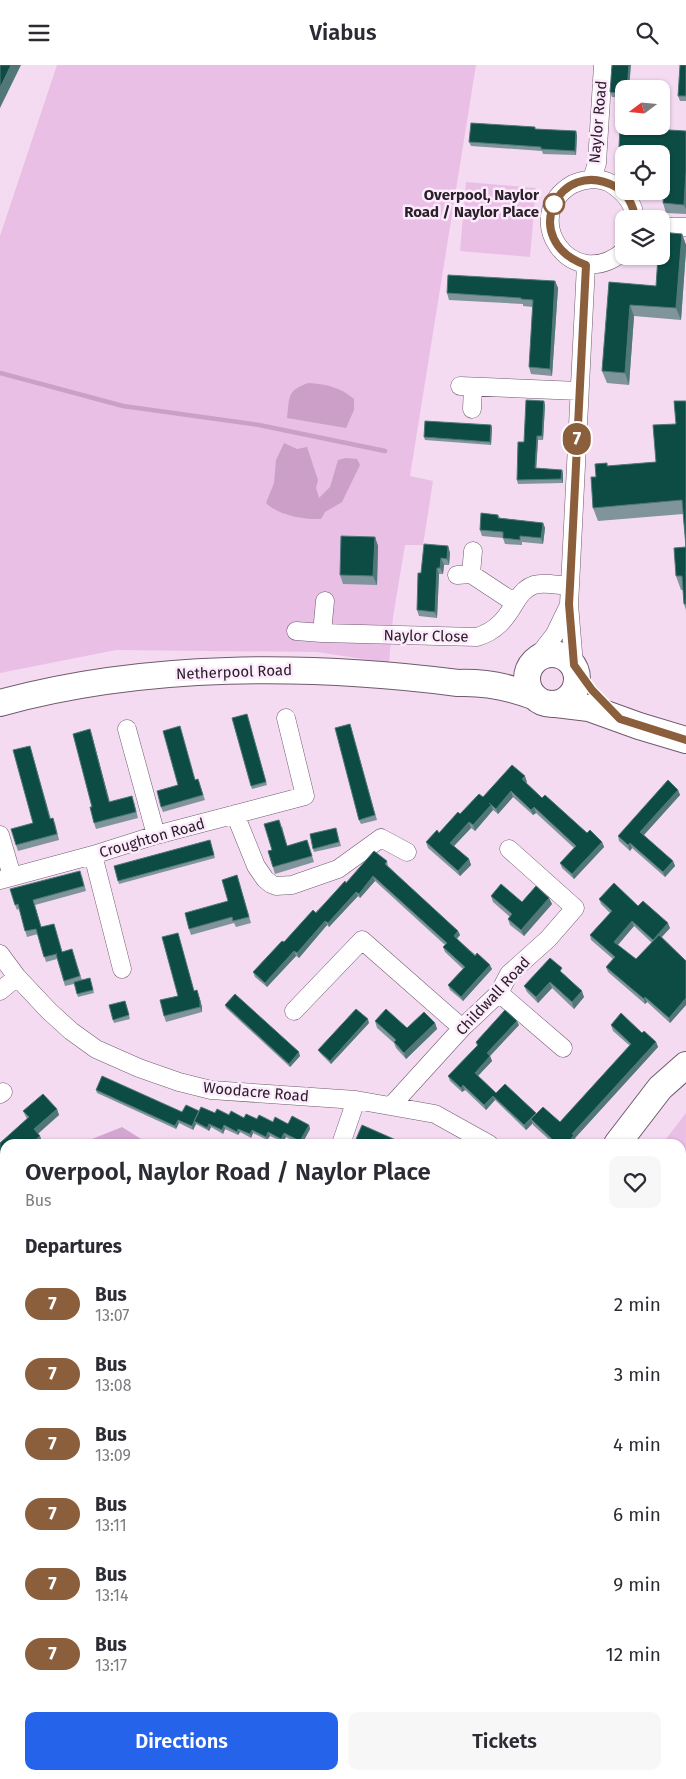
<!DOCTYPE html>
<html lang="en">
<head>
<meta charset="utf-8">
<style>
  :root { --surface:#fff; --page:#f7f7f7; --text:#2b2b33; --muted:#7c7c81; --accent:#2563eb }
  body { margin:0; font-family:"Fira Sans",sans-serif; background:var(--page); color:var(--text); height:100vh; display:flex; flex-direction:column; font-size:19px; white-space:nowrap }
  * { box-sizing:border-box; margin:0 }
  p { font-size:16px; color:var(--muted) }
  .icon { flex:none; width:28px; height:28px; fill:none; stroke:currentColor; stroke-width:2; stroke-linecap:round; stroke-linejoin:round }
  .map { position:relative; flex:1; overflow:hidden }
  .drawer { position:absolute; left:0px; top:1074px; width:686px; height:641px; display:flex; flex-direction:column; background:var(--surface); border-radius:15px 15px 0 0; box-shadow:0 1px 4px #0004 }
  .drawer>* { flex:none }
  .badge { padding:0 10px; border-radius:16px; font-size:18px; line-height:32px }
  .needle { width:32px; rotate:254deg }
  .tools { position:absolute; left:615px; top:15px; display:grid; gap:10px }
  .tools a { display:grid; place-items:center; width:55px; height:55px; border-radius:10px; background:var(--surface); box-shadow:0 1px 4px #0004; font-size:25px }
  .map>.badge { position:absolute; translate:-50% -50%; box-shadow:0 0 0 2px #fff }
  h2 { padding:0 25px; font-size:19px; line-height:45px }
  .round { display:grid; place-items:center; flex:none; width:52px; height:52px; border-radius:10px; background:var(--page) }
  .overview { display:flex; align-items:center; justify-content:space-between; height:85px; padding:0 25px }
  h1 { font-size:24px; font-weight:600; line-height:38px }
  .button { display:flex; gap:10px; margin-top:auto; padding:10px 25px }
  .button a { flex:1; height:58px; border-radius:10px; background:var(--accent); color:#fff; font-size:20px; font-weight:600; line-height:58px; text-align:center }
  .button a+a { background:var(--page); color:var(--text) }
  ul { padding:0; list-style:none }
  li { display:flex; align-items:center; gap:15px; height:70px; padding:0 25px }
  li div { flex:1 }
  li b { display:block; font-size:19px }
  li em { font-style:normal }
  li .badge { min-width:55px; font-weight:700; text-align:center }
  header { display:flex; justify-content:space-between; align-items:center; height:65px; padding:0 25px; background:var(--surface); font-size:22px; font-weight:600 }
  .map>svg:first-child { display:block }
</style>
</head>
<body>
<header><svg class="icon" aria-label="menu" viewBox="0 0 24 24"><path d="M4 6h16M4 12h16M4 18h16"/></svg>Viabus<svg class="icon" aria-label="search" viewBox="0 0 24 24"><circle cx="10" cy="10" r="6"/><path d="M15 15l6 6"/></svg></header>
<div class="map">
<svg width="686" height="1714" viewBox="0 0 686 1714">
  <rect width="100%" height="100%" fill="#f4dbf2"/>
  <!-- green -->
  <path fill="#e9bfe6" d="M57,0H476L410,411L433,416L423,480H405L393,552L389,598L317,587L116,585L0,608V171Z
    M466,117L536,123L530,192L460,186Z
    M686,1048V1154L681,1158V1079H662Z
    M0,1581L5,1582V1710H48L47,1714H0Z
    M188,1710H475L474,1714H184Z"/>
  <!-- forest -->
  <path fill="#d3a6d0" d="M122,1062L149,1079H86L92,1074Z
    M5,1145V1582L0,1581V1149Z"/>
  <!-- water -->
  <path fill="#cb9fc8" d="M308,318C326,319 340,322 354,334V345L346,363L287,353C290,332 286,326 308,318Z
    M284,378L297,384L307,382L318,415L316,423L319,433L330,422L338,395L346,393L357,394L360,400L342,437L325,447L321,454C304,455 278,450 266,438L274,418L276,395Z"/>
  <g fill="none" stroke-linecap="round" stroke-linejoin="round">
    <!-- stream -->
    <path stroke="#cb9fc8" stroke-width="4.5" d="M0,308L123,341L259,360L385,386"/>
    <defs>
      <path id="street" d="M592,114L597,98L603,0
        M661,162H686
        M624,186C571,231 518,150 573,119C584,114 599,112 610,118C623,126 634,138 635,154
        M460,321L579,326
        M472,344L473,322
        M471,509L515,538C530,512 544,519 570,521
        M457,510L471,509L473,486
        M296,566L322,568L477,572C496,566 505,555 515,538
        M322,568L325,536
        M535,595L555,569L569,540
        M574,600L569,539L570,521L586,200
        M127,664L156,770
        M235,749L256,801L265,814L271,819L276,821L292,820L338,804L381,773L407,787
        M0,770L12,811
        M93,790L122,904
        M0,815L93,790L156,770L305,731L286,653
        M0,889L17,912L49,946L71,966L96,984L139,1003L179,1017L211,1025L356,1035L435,1049L489,1079
        M0,926L17,912
        M499,928L563,983
        M294,946L362,875L462,963
        M0,1029L3,1027
        M391,1041L462,963L499,928L509,909L548,874L575,843L509,784
        M341,1079L356,1035
        M681,1283L686,1287
        M681,1359L686,1350
        M681,1630L686,1633
        M489,1714L490,1710"/>
      <path id="secondary" d="M527 614a25 25 0 1 1 50 0a25 25 0 1 1-50 0Z
        M0,638C145,598 310,599 458,618C484,617 509,622 533,631
        M556,639L589,643L639,661L686,675
        M617,1079L660,1023L686,1000
        M112,1714L118,1710"/>
    </defs>
    <!-- street casing -->
    <use href="#street" stroke="#6f5a6e" stroke-width="19"/>
    <!-- secondary casing -->
    <use href="#secondary" stroke="#6f5a6e" stroke-width="28"/>
    <!-- street -->
    <use href="#street" stroke="#fff" stroke-width="18"/>
    <!-- secondary -->
    <use href="#secondary" stroke="#fff" stroke-width="26"/>
  </g>
  <!-- wall -->
  <path fill="#80949c" fill-rule="evenodd" d="M686,0V36H680L678,31Z
    M624,24V33L612,32L610,27Z
    M536,64L577,70L576,90L543,89L542,86L471,81L469,77Z
    M686,66V149L666,148L663,138L665,94L661,93V89H624V91H623L619,82Z
    M682,169L686,180V185L681,255L634,251L629,320L607,318L602,306L609,217L656,221Z
    M555,216L558,223L552,311L531,309L529,302L533,242L523,241V239L449,235L447,228Z
    M686,336V545L684,539L683,525H681L676,511L686,482L683,449L598,456L593,443L596,412L607,398L608,401L656,397L676,359Z
    M545,340L543,375H538L536,403L562,405L563,409V418L518,419L517,415L524,377Z
    M491,360L492,363L491,380L425,375L424,372Z
    M498,450L500,453L543,458L545,463L543,479L522,477V480L505,479L503,473L482,471L480,465Z
    M375,472L378,481L377,520L343,519L340,510Z
    M448,481L450,488L449,500H444L443,509H439L437,553L419,551L417,545L421,508Z
    M247,649L267,720L252,724L251,721Z
    M350,659L377,755L361,759L359,755Z
    M90,664L110,737H134L138,753L96,764L94,758L92,742Z
    M181,667L195,715L198,714L205,735L163,747L161,742L178,720Z
    M30,681L51,754L55,758L59,775L18,786L16,780L33,758Z
    M527,717L526,718L542,733L587,768L602,777L604,782L574,814L562,803L560,798L574,783L536,748L533,750L513,732L498,749L493,745L475,766L471,763L454,781L469,794L471,800L460,811L428,783L426,777L439,768L460,749L483,732Z
    M678,725L680,730L644,770L673,796L675,801L665,812L632,783L630,786L619,776L618,771Z
    M282,761L287,781L307,775L314,797L275,809L268,786L272,785Z
    M337,766L341,781L314,787L313,784Z
    M210,775L215,793L119,819L114,801Z
    M387,796L388,801L458,866L460,870L457,874L492,904L463,936L450,925L448,920L463,904L445,887L443,882L445,880L375,816L360,833L358,831L329,862L327,860L299,893L296,891L267,922L255,912L253,907L346,818Z
    M237,810L251,858L236,862L234,858L191,870L189,864L228,836Z
    M82,811L86,826L35,840L41,862L54,859L62,887L72,884L82,915L90,913L94,928L78,932L74,919L65,921L57,894L46,897L38,869L27,872L19,844L17,845L15,840Z
    M491,831L522,837L549,833L552,839L524,871L510,860L508,854L510,852L493,837Z
    M599,834L638,841L670,863L662,872L686,896V940L670,958L647,937L645,939L608,907L606,902L613,894L591,875L590,870L610,848L601,839ZM634,861L652,878L636,894L618,880Z
    M178,868L194,926L197,925L199,931L202,942V947L166,957L164,951L178,931Z
    M564,909L584,932L574,944L552,923L538,938L527,927L524,921Z
    M125,936L130,954L114,958L113,955Z
    M225,940L300,991L290,1002L226,943Z
    M375,956L407,963L435,958L437,964L406,994L396,983L394,978L377,963Z
    M369,958L331,999L320,988L318,985Z
    M519,960L490,991L492,996L478,1011L496,1028L536,1048V1049L560,1057L630,981L613,966L611,960L642,968L656,977L658,982L575,1073L576,1076L573,1079H554L533,1060V1058L526,1065L495,1035L486,1045L465,1025L462,1027L450,1016L448,1011L477,981L476,977Z
    M96,1025L182,1047L199,1046L215,1048L273,1057L309,1060L310,1064L302,1079H299L286,1072L283,1077L270,1071L267,1075L253,1068L251,1073L240,1067L238,1070L225,1064L223,1069L211,1062L209,1066L196,1059L193,1065L179,1058L176,1064L97,1028Z
    M57,1044L59,1050L38,1069L40,1071L42,1077L40,1079H5L27,1054L23,1046Z
    M356,1074L405,1079H361L357,1077Z
    M686,1403V1436L681,1433V1410Z
    M681,1467L686,1470V1493L681,1490Z
    M651,1710H666L663,1714H658Z"/>
  <!-- shaded-wall -->
  <path fill="#527779" d="M11,0H21L0,43V23Z
    M629,0H631L629,24H627Z
    M576,66L577,70L576,90L575,86Z
    M686,106V144L684,140Z
    M682,169L686,180V185L681,255L676,243Z
    M555,216L558,223L552,311L550,304Z
    M630,240L634,251L629,320L625,308Z
    M544,336L545,340L543,375L542,371Z
    M491,360L492,363L491,380L490,377Z
    M537,371L538,375L536,407L535,403Z
    M562,405L563,409V418L561,414Z
    M543,458L545,463L543,479L541,473Z
    M375,472L378,481L377,520L373,511Z
    M448,481L450,488L449,500L447,494Z
    M441,493L444,500L443,509L440,503Z
    M437,503L439,509L437,553L435,547Z
    M90,664L92,670L111,743L109,737Z
    M525,711L527,717L524,720L522,714Z
    M678,725L680,730L642,772L640,767Z
    M511,726L513,732L498,749L496,744Z
    M491,740L493,745L475,766L473,760Z
    M534,742L536,748L533,750L531,745Z
    M469,757L471,763L452,783L450,778Z
    M602,777L604,782L574,814L572,809Z
    M630,778L632,783L630,786L628,780Z
    M469,794L471,800L460,811L458,806Z
    M673,796L675,801L665,812L663,807Z
    M373,811L375,816L360,833L359,829Z
    M356,827L358,831L329,862L328,858Z
    M549,833L552,839L524,871L521,865Z
    M325,856L327,860L299,893L297,888Z
    M632,856L634,861L616,882L614,877Z
    M668,858L670,863L654,880L653,875Z
    M458,866L460,870L455,875L454,871Z
    M294,886L296,891L267,922L265,918Z
    M490,900L492,904L463,936L461,932Z
    M550,917L552,923L538,938L536,932Z
    M197,925L202,942V947L200,942Z
    M582,926L584,932L574,944L572,937Z
    M645,932L647,937L645,939L644,934Z
    M686,933V940L670,958L669,953Z
    M368,954L369,958L331,999L330,996Z
    M517,956L519,960L490,991L492,996L476,1013L475,1008L487,988Z
    M435,958L437,964L406,994L404,988Z
    M656,977L658,982L575,1073L576,1076L573,1079H567L572,1069Z
    M299,987L300,991L290,1002L289,999Z
    M463,1020L465,1025L462,1027L461,1023Z
    M493,1031L495,1035L486,1045L484,1040Z
    M57,1044L59,1050L36,1070L34,1064Z
    M536,1048L537,1053L531,1054L533,1058L526,1065L524,1060Z
    M178,1055L179,1058L176,1064L175,1061Z
    M194,1056L196,1059L193,1065L192,1061Z
    M209,1059L211,1062L209,1066L207,1063Z
    M224,1060L225,1064L223,1069L222,1065Z
    M309,1060L310,1064L302,1079H301L300,1076Z
    M238,1064L240,1067L238,1070L237,1067Z
    M252,1065L253,1068L251,1073L250,1069Z
    M268,1067L270,1071L267,1075L266,1072Z
    M284,1068L286,1072L283,1077L281,1074Z
    M40,1071L42,1077L40,1079H31Z
    M5,1102V1110L0,1114V1106Z
    M686,1572V1582L682,1588L681,1579Z
    M686,1670V1679L681,1687V1677Z
    M659,1710H666L663,1714H661Z"/>
  <!-- building -->
  <path fill="#0c4c45" stroke="#527779" d="M0,0H11L0,23Z
    M612,0H629L627,24H624V29L610,27Z
    M680,0H686V31H678Z
    M471,58L535,62V64L576,66L575,86L541,84V82L469,77Z
    M620,62L686,66V106L684,140L663,138L666,85L619,82Z
    M661,167L682,169L676,243L630,240L625,308L602,306L609,217L656,221L658,191H661Z
    M448,210L555,216L550,304L529,302L533,235L521,234V233L447,228Z
    M526,335L544,336L542,371H537L535,403L562,405L561,414L517,415L518,377H524Z
    M674,336H686V539H684L682,511H676L674,483L686,482L682,435L593,443L591,412H596L595,399L607,398V401L656,397L653,360L676,359Z
    M425,356L491,360L490,377L424,372Z
    M481,448L498,450V453L543,458L541,473L520,471V475L503,473V467L480,465Z
    M341,471L375,472L373,511L340,510Z
    M424,479L448,481L447,494L441,493L440,503H437L435,547L417,545L418,508H421Z
    M247,649L266,717L251,721L232,653Z
    M350,659L375,750L359,755L335,663Z
    M180,661L195,715L198,714L203,730L161,742L157,726L178,720L163,666Z
    M90,664L109,737L132,731L136,747L94,758L90,742H92L73,669Z
    M30,681L50,754L53,753L57,769L16,780L11,764L33,758L13,685Z
    M512,700L525,711L522,714L542,733L545,730L587,768L590,765L602,777L572,809L560,798L576,781L534,742L531,745L511,726L496,744L489,738L491,740L473,760L469,757L450,778L469,794L458,806L426,777L437,765L439,768L458,747L460,749L479,729L483,732Z
    M668,715L678,725L640,767L673,796L663,807L630,778L628,780L618,771Z
    M279,755L287,781L307,775L312,791L273,802L268,786L272,785L264,759Z
    M336,763L339,777L313,784L310,769Z
    M210,775L214,790L118,816L114,801Z
    M374,786L387,796L385,799L458,866L454,871L475,891L477,888L490,900L461,932L448,920L465,902L443,882L447,878L373,811L359,829L356,827L328,858L325,856L297,888L294,886L265,918L253,907L282,876L284,877L313,845L316,848L345,816L346,818Z
    M80,806L84,821L33,835L41,862L54,859L62,887L72,884L80,911L64,916L56,889H57L44,892L36,864L25,866L18,839L15,840L10,824Z
    M237,810L249,852L233,856L232,852L189,864L185,848L228,836L222,815Z
    M614,818L638,841L643,836L668,858L653,875L632,856L614,877L636,894L659,870L686,896V933L669,953L645,932L644,934L606,902L615,892L590,870L612,846L599,834Z
    M501,819L522,837L536,821L549,833L521,865L508,854L512,849L491,831Z
    M178,868L194,926L197,925L200,936V942L164,951L160,935L178,931L162,872Z
    M550,893L562,903L560,906L582,926L572,937L550,917L536,932L524,921Z
    M90,913L93,925L77,929L74,917Z
    M235,929L299,987L289,999L225,940Z
    M125,936L129,950L113,955L109,940Z
    M356,944L368,954L330,996L318,985Z
    M386,944L407,963L424,947L435,958L404,988L394,977L396,975L375,956Z
    M505,945L517,956L487,988L490,991L475,1008L496,1028L505,1019L536,1048L524,1060L493,1031L484,1040L463,1020L461,1023L448,1011L478,980L476,977Z
    M621,948L642,968L644,966L656,977L572,1069L574,1070L567,1079H557L531,1054L543,1042L560,1057L631,979L611,960Z
    M102,1011L182,1047L186,1040L199,1046L192,1061L178,1055L175,1061L96,1025Z
    M43,1029L57,1044L34,1064L40,1071L31,1079H5V1102L0,1106V1078L29,1052L23,1046Z
    M201,1042L215,1048L217,1044L229,1050L231,1046L244,1053L246,1049L257,1054L259,1050L273,1057L275,1052L288,1059L292,1051L309,1060L300,1076L284,1068L281,1074L268,1067L266,1072L252,1065L250,1069L238,1064L237,1067L224,1060L222,1065L209,1059L207,1063L194,1056Z
    M362,1060L405,1079H367L356,1074Z
    M686,1403V1432L681,1429V1410Z
    M681,1467L686,1470V1488L681,1485Z
    M686,1542V1572L681,1579V1550Z
    M681,1667L686,1670L681,1677Z"/>
  <g fill="none" stroke-linecap="round" stroke-linejoin="round">
    <defs>
      <path id="line" d="M635,154C634,141 627,128 616,122C559,90 517,176 586,200L570,521L569,539L574,600L592,625L620,654L686,675"/>
    </defs>
    <!-- line casing -->
    <use href="#line" stroke="#fff" stroke-width="11"/>
    <!-- line -->
    <use href="#line" stroke="#8b5e3c" stroke-width="8"/>
  </g>
  <!-- markers -->
  <circle fill="#fff" stroke="#8b5e3c" stroke-width="2.5" cx="554" cy="139" r="10"/>
  <g text-anchor="middle" stroke-width="5" stroke-linejoin="round" paint-order="stroke">
    <!-- street labels -->
    <g font-size="15" fill="#292028" stroke="#feeafd">
      <text transform="translate(598 57) rotate(-85)" y="5">Naylor Road</text>
      <text transform="translate(426 571) rotate(1)" y="5">Naylor Close</text>
      <text transform="translate(234 607) rotate(-2)" y="5">Netherpool Road</text>
      <text transform="translate(152 773) rotate(-16)" y="5">Croughton Road</text>
      <text transform="translate(493 931) rotate(-47)" y="5">Childwall Road</text>
      <text transform="translate(256 1027) rotate(5)" y="5">Woodacre Road</text>
    </g>
    <!-- stop labels -->
    <g font-size="15" font-weight="bold" fill="#292028" stroke="#feeafd" text-anchor="end">
      <text x="539" y="135">Overpool, Naylor<tspan x="539" dy="17">Road / Naylor Place</tspan></text>
    </g>
  </g>
</svg>
<div class="tools">
<a><svg class="needle" viewBox="-14 -14 28 28"><path d="M0-13l5 13h-10z" fill="#e53935"/><path d="M0 13l5-13h-10z" fill="#7c7c81"/></svg></a>
<a><svg class="icon" aria-label="locate" viewBox="0 0 24 24"><circle cx="12" cy="12" r="6"/><path d="M12 2v4M12 18v4M2 12h4M18 12h4"/></svg></a>
<a><svg class="icon" aria-label="layers" viewBox="0 0 24 24"><path d="M12 4l9 5-9 5-9-5zM3 14l9 5 9-5"/></svg></a>
</div>
<b class="badge" style="left:577px;top:374px;background:#8b5e3c;color:#fff">7</b>
<section class="drawer">
<div class="overview"><div><h1>Overpool, Naylor Road / Naylor Place</h1><p>Bus</p></div><a class="round"><svg class="icon" aria-label="heart" viewBox="0 0 24 24"><path d="M12 20l-8-8c-3-5 5-10 8-4 3-6 11-1 8 4z"/></svg></a></div>
<h2>Departures</h2>
<ul>
<li><span class="badge" style="background:#8b5e3c;color:#fff">7</span><div><b>Bus</b><p>13:07</p></div><em>2 min</em></li>
<li><span class="badge" style="background:#8b5e3c;color:#fff">7</span><div><b>Bus</b><p>13:08</p></div><em>3 min</em></li>
<li><span class="badge" style="background:#8b5e3c;color:#fff">7</span><div><b>Bus</b><p>13:09</p></div><em>4 min</em></li>
<li><span class="badge" style="background:#8b5e3c;color:#fff">7</span><div><b>Bus</b><p>13:11</p></div><em>6 min</em></li>
<li><span class="badge" style="background:#8b5e3c;color:#fff">7</span><div><b>Bus</b><p>13:14</p></div><em>9 min</em></li>
<li><span class="badge" style="background:#8b5e3c;color:#fff">7</span><div><b>Bus</b><p>13:17</p></div><em>12 min</em></li>
</ul>
<div class="button"><a>Directions</a><a>Tickets</a></div>
</section>
</div>
</body>
</html>
